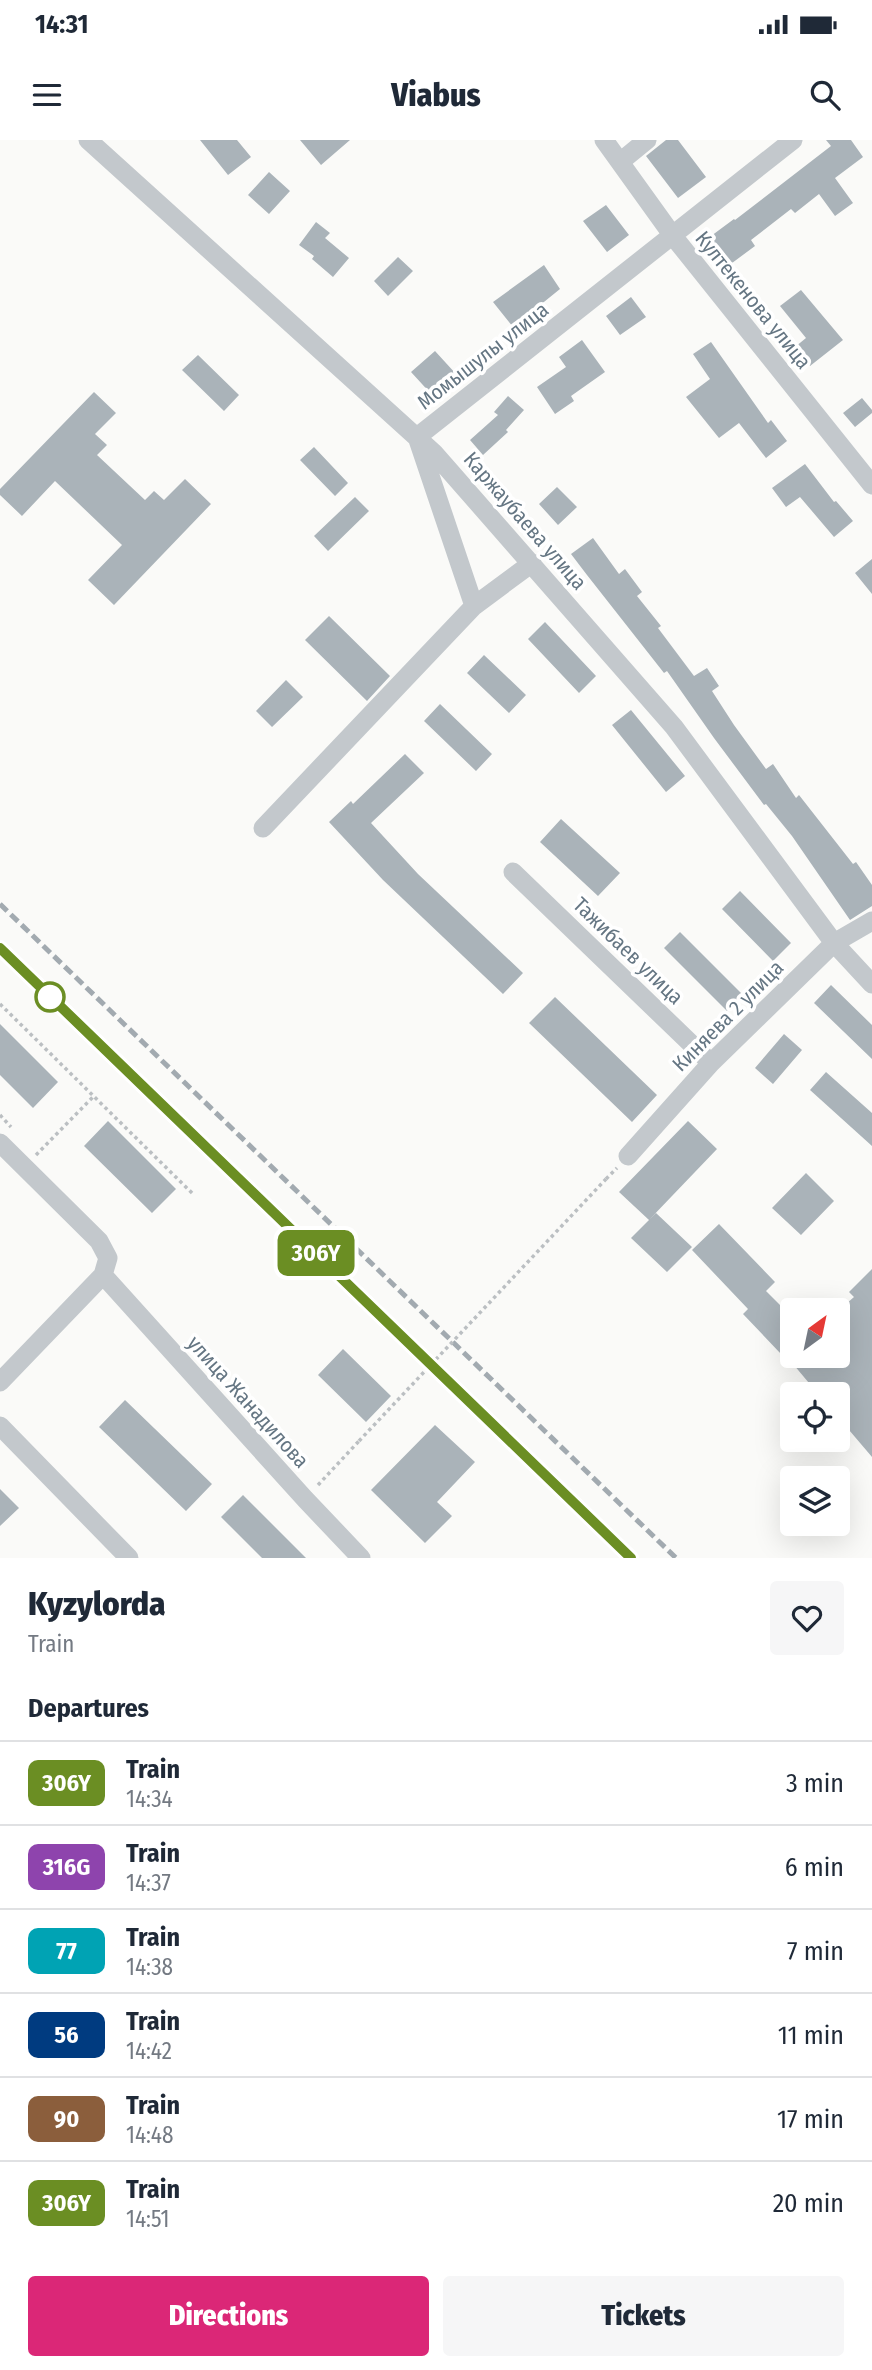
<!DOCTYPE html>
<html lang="en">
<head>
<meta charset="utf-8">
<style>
  :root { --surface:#fff; --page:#f6f6f7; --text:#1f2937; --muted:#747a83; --line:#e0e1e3; --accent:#db2777 }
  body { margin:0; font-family:"Fira Sans Condensed",sans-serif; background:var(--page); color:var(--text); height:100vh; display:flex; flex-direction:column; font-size:26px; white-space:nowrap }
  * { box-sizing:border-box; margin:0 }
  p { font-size:23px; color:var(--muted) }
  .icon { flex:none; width:38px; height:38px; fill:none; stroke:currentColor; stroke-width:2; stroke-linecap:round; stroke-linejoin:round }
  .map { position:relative; height:1418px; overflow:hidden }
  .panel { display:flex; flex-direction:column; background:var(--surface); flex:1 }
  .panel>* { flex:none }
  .badge { padding:0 14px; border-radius:10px; font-size:24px; line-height:46px }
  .needle { width:46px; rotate:33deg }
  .tools { position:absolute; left:780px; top:1158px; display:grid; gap:14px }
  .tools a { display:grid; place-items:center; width:70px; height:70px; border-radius:7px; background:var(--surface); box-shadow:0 7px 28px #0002; font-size:35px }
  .map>.badge { position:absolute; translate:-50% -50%; box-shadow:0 0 0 4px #fff }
  h2 { padding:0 28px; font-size:26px; line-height:63px }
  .round { display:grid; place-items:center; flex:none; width:74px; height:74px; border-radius:7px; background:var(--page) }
  .headline { display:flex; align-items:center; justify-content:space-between; height:119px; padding:0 28px }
  h1 { font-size:33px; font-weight:800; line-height:52px }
  .cta { display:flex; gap:14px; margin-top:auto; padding:14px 28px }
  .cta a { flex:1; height:80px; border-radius:7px; background:var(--accent); color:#fff; font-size:28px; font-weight:800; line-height:80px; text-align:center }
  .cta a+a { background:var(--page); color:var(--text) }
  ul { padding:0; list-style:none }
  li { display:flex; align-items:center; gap:21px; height:84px; padding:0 28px; border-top:2px solid var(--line) }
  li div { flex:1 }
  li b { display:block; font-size:26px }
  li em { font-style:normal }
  li .badge { min-width:77px; font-weight:700; text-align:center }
  .status { display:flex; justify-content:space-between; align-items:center; height:49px; padding:0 35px; background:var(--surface); direction:ltr }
  .status svg { height:19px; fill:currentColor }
  header { display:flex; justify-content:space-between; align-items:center; height:91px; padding:0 28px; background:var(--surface); font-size:32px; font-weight:800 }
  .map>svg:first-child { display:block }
</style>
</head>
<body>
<div class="status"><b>14:31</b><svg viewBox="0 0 49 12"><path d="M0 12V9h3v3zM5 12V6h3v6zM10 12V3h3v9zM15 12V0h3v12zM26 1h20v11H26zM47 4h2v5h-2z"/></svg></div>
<header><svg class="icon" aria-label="menu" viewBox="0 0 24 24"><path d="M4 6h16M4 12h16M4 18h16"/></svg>Viabus<svg class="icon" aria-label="search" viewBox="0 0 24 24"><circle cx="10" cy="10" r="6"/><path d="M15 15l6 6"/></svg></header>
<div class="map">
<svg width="872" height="1418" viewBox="0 0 872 1418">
  <rect width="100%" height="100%" fill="#fafaf8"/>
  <!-- building -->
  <path fill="#aab3b9" d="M200,0H237L251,17L228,35Z
    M300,0H350L321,25Z
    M666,0H678L706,37L678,58L646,16Z
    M826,0H851L863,17L835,38L853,63L835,76L819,54L795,73L791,69L751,100L755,106L728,126L707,99L734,79L735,80L831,6Z
    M269,32L290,51L269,74L248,55Z
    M606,65L629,95L607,112L583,81Z
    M316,82L330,93L325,98L349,118L333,137L312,119L314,116L299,105Z
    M398,117L413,131L388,156L374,141Z
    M544,125L560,149L513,187L493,162Z
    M801,150L843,200L810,226L795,207L806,198L780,166Z
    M631,157L646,177L620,195L606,176Z
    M582,200L605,232L571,256L574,261L555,274L537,247L566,227L559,217Z
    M711,202L768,283L771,280L787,301L766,318L739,283L719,298L686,257L710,239L693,214Z
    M435,211L456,234L433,256L411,232Z
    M198,215L239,255L224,271L182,230Z
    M94,252L116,273L95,294L107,305L97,315L145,360L154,351L164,360L185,339L211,364L114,465L88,440L122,405L55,341L22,376L0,355V349Z
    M508,256L524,270L506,290L508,292L483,315L470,300L498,275L494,272Z
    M862,258L872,270V273L855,287L843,273Z
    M314,307L348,343L335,356L300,320Z
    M805,324L834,362L836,361L853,381L834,397L800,357L786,367L772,348Z
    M557,347L577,367L558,385L539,364Z
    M355,357L369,371L328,411L314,396Z
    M593,398L619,434L625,429L642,452L637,456L661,486L658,488L694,536L707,528L719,546L712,551L734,585L766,629L773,624L796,658L799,655L853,724L856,722L872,745V766L850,780L792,696L766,664L764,665L714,598L667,531L664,533L587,435L571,414Z
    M872,419V454L855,433Z
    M329,476L390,536L367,561L305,500Z
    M545,482L596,536L579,553L528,499Z
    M484,515L526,555L509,573L467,533Z
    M286,540L303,557L272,587L256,571Z
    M440,564L492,614L476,631L424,581Z
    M631,570L685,636L666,652L612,585Z
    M405,614L424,633L371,683L418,734L523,833L503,854L383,740L329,682L351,661L353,664Z
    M561,679L620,733L598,756L540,702Z
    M740,751L791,803L773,821L722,769Z
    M680,792L743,855L727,871L664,808Z
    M831,845L872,885V919L814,863Z
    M555,857L657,955L632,982L529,883Z
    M0,884L58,942L33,968L0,935Z
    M784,894L802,910L773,944L755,928Z
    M826,932L872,973V1006L810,950Z
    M108,981L176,1049L152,1073L84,1006Z
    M688,981L717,1009L649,1080L619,1052Z
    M806,1033L834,1061L801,1095L772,1068Z
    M656,1073L692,1107L667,1132L631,1098Z
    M719,1084L775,1142L766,1151L793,1178V1216H838V1171L854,1157L849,1152L872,1129V1317L838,1277V1255H819L783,1212L781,1214L743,1174L748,1169L692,1110Z
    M343,1209L391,1256L366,1282L318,1235Z
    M125,1260L212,1344L186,1371L99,1287Z
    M435,1285L475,1322L437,1362L452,1376L425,1403L371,1350Z
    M0,1349L19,1368L0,1386Z
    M243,1355L306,1418H262L221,1377Z"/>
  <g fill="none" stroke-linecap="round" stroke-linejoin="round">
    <!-- path -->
    <path stroke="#bbbfc2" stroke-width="3.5" stroke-dasharray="3.5 3.5" stroke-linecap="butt" d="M0,864L194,1055
      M0,975L11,987
      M36,1015L94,956
      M606,1039L617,1028
      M318,1345L359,1301"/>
    <!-- street -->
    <path stroke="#c3c8cc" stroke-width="19" d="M88,0L434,313L674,587L834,803L872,844
      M604,0L673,96L872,345
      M620,22L647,0
      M474,466L532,423
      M263,688L474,466L417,297L793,0
      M513,732L711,923
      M0,1003L99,1101L108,1118L103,1135L0,1242
      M628,1016L711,923L834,803L872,781
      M103,1135L305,1359L361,1418
      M0,1286L129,1418"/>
    <!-- rail -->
    <path stroke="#a2aab0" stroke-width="5" stroke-dasharray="10 5" stroke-linecap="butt" d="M0,764L676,1418
      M0,808L631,1418"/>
    <!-- path-bridge -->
    <path stroke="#bbbfc2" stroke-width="3.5" stroke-dasharray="3.5 3.5" stroke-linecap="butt" d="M359,1301L606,1039"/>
  </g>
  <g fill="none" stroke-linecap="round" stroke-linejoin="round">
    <defs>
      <path id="line" d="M0,808L631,1418"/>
    </defs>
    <!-- line casing -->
    <use href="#line" stroke="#fff" stroke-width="16"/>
    <!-- line -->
    <use href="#line" stroke="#6b8e23" stroke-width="10"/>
  </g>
  <!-- markers -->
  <circle fill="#fff" stroke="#6b8e23" stroke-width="3.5" cx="50" cy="857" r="14"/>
  <g text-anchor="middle" stroke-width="7" stroke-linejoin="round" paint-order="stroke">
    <!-- street labels -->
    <g font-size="21" fill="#657683" stroke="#fff">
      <text transform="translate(753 160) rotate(51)" y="7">Култекенова улица</text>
      <text transform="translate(483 216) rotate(-38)" y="7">Момышулы улица</text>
      <text transform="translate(525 381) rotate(49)" y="7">Каржаубаева улица</text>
      <text transform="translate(628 811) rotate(44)" y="7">Тажибаев улица</text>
      <text transform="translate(728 876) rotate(-45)" y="7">Киняева 2 улица</text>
      <text transform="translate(248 1262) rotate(48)" y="7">улица Жанадилова</text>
    </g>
  </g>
</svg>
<div class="tools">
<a><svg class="needle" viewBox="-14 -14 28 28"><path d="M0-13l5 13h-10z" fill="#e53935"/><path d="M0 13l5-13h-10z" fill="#747a83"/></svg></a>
<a><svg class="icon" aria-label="locate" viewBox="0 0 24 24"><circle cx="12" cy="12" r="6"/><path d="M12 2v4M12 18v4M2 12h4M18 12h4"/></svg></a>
<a><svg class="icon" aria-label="layers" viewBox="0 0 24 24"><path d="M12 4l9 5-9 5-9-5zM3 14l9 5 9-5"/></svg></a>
</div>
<b class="badge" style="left:316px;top:1113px;background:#6b8e23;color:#fff">306Y</b>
</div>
<section class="panel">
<div class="headline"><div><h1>Kyzylorda</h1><p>Train</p></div><a class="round"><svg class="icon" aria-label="heart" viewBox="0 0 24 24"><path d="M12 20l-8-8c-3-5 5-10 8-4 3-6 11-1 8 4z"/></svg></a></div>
<h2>Departures</h2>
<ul>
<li><span class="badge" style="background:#6b8e23;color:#fff">306Y</span><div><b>Train</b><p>14:34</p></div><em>3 min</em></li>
<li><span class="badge" style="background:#8e44ad;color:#fff">316G</span><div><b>Train</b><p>14:37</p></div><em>6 min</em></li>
<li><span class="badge" style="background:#00a3b4;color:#fff">77</span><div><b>Train</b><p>14:38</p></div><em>7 min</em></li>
<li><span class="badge" style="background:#003b80;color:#fff">56</span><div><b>Train</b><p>14:42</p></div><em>11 min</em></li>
<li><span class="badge" style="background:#8b5e3c;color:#fff">90</span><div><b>Train</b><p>14:48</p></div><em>17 min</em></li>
<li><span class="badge" style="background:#6b8e23;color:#fff">306Y</span><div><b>Train</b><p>14:51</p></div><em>20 min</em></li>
</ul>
<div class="cta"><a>Directions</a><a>Tickets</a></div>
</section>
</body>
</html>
